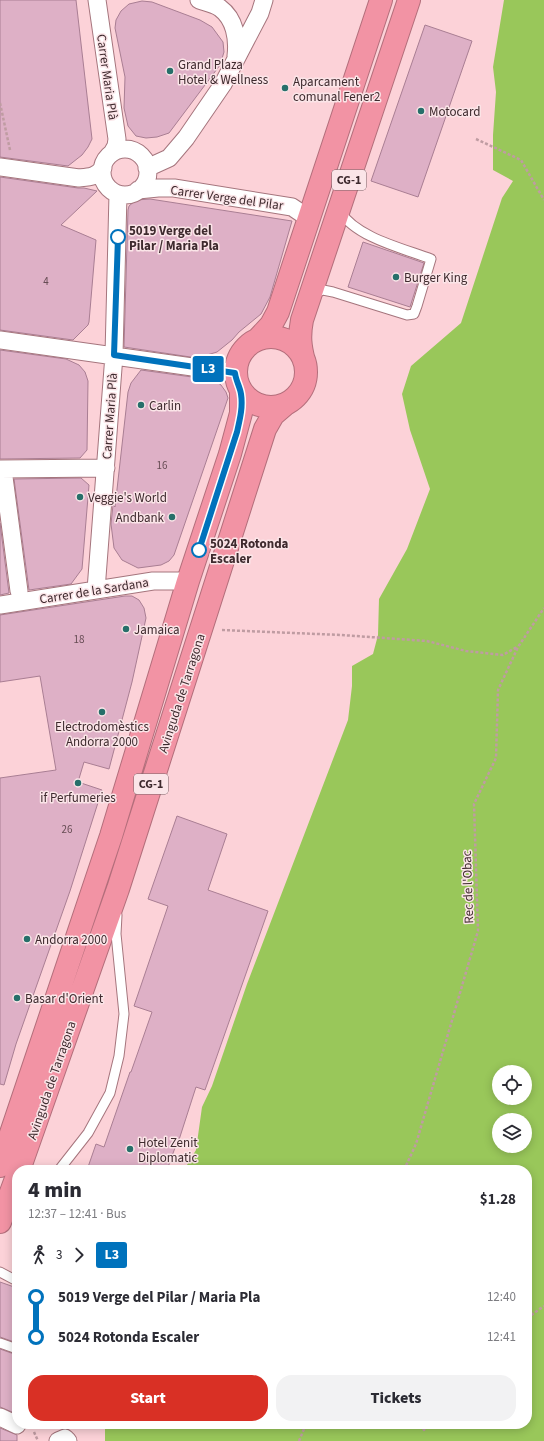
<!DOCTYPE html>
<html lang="en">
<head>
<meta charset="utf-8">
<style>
  :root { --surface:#fff; --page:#f2f2f3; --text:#2b2b33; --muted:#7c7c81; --accent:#d93025 }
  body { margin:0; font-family:"Source Sans 3",sans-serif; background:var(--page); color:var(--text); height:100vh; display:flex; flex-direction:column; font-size:15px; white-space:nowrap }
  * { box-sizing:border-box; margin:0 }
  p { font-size:13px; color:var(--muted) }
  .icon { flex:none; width:22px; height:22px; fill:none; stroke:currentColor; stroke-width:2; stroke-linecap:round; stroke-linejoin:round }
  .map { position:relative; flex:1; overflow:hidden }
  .sheet { position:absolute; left:12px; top:1165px; width:520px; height:264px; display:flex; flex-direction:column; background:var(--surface); border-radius:16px; box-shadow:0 2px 10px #0003 }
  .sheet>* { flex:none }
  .badge { padding:0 8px; border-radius:3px; font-size:14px; line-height:26px }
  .controls { position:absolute; left:492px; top:1065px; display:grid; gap:8px }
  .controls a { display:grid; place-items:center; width:40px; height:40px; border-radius:50%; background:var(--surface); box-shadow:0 2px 10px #0003; font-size:20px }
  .map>.badge { position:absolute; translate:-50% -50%; box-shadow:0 0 0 2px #fff }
  .legs { display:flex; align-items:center; gap:6px; height:44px; padding:0 16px; font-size:13px }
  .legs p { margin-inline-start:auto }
  .summary { display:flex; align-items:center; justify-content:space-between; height:68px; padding:0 16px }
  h1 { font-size:22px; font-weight:800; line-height:30px }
  .action { display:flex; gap:8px; margin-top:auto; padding:8px 16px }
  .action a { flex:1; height:46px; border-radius:16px; background:var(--accent); color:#fff; font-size:16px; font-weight:800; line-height:46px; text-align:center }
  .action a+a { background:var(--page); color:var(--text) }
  ul { padding:0 16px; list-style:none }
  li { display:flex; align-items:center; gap:14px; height:40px; font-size:15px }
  li i { display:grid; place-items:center; width:6px; height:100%; margin:0 5px; background:currentColor }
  li i::after { content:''; width:10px; height:10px; margin:-5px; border:3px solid; border-radius:50%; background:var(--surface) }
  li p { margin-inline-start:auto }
  li:first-child i { background:linear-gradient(#0000 50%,currentColor 0) }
  li:last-child i { background:linear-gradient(currentColor 50%,#0000 0) }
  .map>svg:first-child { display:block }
</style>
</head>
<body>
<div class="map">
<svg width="544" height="1441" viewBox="0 0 544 1441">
  <rect width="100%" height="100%" fill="#fcd2d8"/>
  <!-- green -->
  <path fill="#99c75a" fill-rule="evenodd" d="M504,0H544V1441H105V1424H527V1170H184L196,1150L202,1107L212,1086L247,984L348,720L352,686V666L373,654L378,635L379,599L407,549L430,489L410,430L402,394L411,366L461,323L502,198L513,181L493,170V135L496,92L493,67ZM499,1072H525V1098H499ZM499,1120H525V1146H499Z"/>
  <!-- building -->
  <path fill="#deb0c6" stroke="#a97e93" d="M0,0H76L92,139L88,147L82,155L68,166L0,157Z
    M142,1L152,2L200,20L212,27L223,42L224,52L220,65L169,133L157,137L146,138L136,136L128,126L124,108L125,77L115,28L116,20L121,11L129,4Z
    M425,25L472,41L418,197L371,181Z
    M0,177L78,188H84L97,191L61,225L96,240L89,322L88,325L73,340L0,330Z
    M150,199L292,221L270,297L261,314L239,332L232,340L217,352L197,358L124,347L128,210L129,206L136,200Z
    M363,242L424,263L410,307L348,287Z
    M0,350L66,359L79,365L85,372L88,381L87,450L80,458L0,459Z
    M141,370L214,380L221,385L226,392L228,398L174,555L169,561L161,565L138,568L122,560L114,548L111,524L113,505L115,507L128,392L131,383Z
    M81,478L89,485L82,569L71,584L29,590L14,479Z
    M0,523L9,593L0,595Z
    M125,596H132L139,600L144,608L146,618L132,682L109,769L84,762L78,782L102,790L70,891L16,1044L4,1085L0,1084V778L56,770L40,676L0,682V615Z
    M177,816L227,834L208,890L268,911L205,1090L196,1087L177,1146L176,1145L167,1170H87L96,1144L104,1147L130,1072H131L152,1012L134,1006L168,906L148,899Z
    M0,1282L17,1288V1343L0,1337Z
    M0,1349L17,1355V1414L0,1407Z
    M0,1428L17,1435V1441H0Z"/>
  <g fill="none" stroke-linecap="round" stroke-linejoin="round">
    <defs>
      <path id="lane" d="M314,294L323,290L333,292L407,315L414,314L417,306L431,259C405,249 355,237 341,212
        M59,1170L88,1133L110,1093L119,1056L124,1014L116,934L117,915
        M0,1272L17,1281
        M0,1343L17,1349"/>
      <path id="street" d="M97,0L117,139L116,146L112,153
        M199,0C205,2 215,4 220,8C235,19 238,39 236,56
        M102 172a23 23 0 1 1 46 0a23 23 0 1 1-46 0Z
        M0,167L79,178C90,177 96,177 103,168
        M147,168L169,158L186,138L223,84L260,13L264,0
        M138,190L158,188H174L292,207L304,215L307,224
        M0,340L235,373
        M0,469L106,468
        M4,477L19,591
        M96,590L114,355L118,194
        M0,605L153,581H188
        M0,1417L17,1425
        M58,1441L65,1438L68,1441"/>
      <path id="highway" d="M236 372a35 35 0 1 1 70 0a35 35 0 1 1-70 0Z
        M257,340L271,325L278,312L381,0
        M304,361C300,346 299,336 302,320L409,0
        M0,1166L111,836L188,581L230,454L241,413V392
        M19,1170L118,889L265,429L273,415L287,403
        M0,1222L17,1176"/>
    </defs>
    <!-- lane casing -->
    <use href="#lane" stroke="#a5757d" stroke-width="11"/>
    <!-- street casing -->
    <use href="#street" stroke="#a5757d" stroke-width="19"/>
    <!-- highway casing -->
    <use href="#highway" stroke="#b36e7b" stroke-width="24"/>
    <!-- path -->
    <path stroke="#bf9ca2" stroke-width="2.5" stroke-dasharray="3 2" stroke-linecap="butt" d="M0,103L10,150
      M476,139L521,160L544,200
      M222,630L341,635L427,641L466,651L503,655L517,647
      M404,1170L416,1144L478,931L474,804L496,758L498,690L518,647L544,608
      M527,1318L544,1306
      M421,1424L424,1430L428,1424
      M36,1428L40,1424
      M34,1432L38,1441
      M299,1441L306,1424"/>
    <!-- lane -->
    <use href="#lane" stroke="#fff" stroke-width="9"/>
    <!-- street -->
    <use href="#street" stroke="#fff" stroke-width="17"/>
    <!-- highway -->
    <use href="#highway" stroke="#f293a4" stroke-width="22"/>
  </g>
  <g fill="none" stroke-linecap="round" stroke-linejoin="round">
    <defs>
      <path id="line-1" d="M118,237L114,355L235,373C236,381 240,387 241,394C243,407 240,419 237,432L199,550"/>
    </defs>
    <!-- line-1 casing -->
    <use href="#line-1" stroke="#fff" stroke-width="9"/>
    <!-- line-1 -->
    <use href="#line-1" stroke="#0072bc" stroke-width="6"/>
  </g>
  <!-- markers -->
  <g fill="#266f6a" stroke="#fbe5e8" stroke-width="1.5">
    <circle cx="170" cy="71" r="4"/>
    <circle cx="285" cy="88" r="4"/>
    <circle cx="421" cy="111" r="4"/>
    <circle cx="396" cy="277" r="4"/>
    <circle cx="141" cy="405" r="4"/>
    <circle cx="80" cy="497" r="4"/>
    <circle cx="172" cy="517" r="4"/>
    <circle cx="126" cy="629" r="4"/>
    <circle cx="102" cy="712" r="4"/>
    <circle cx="78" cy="783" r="4"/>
    <circle cx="27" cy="939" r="4"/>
    <circle cx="17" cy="998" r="4"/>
    <circle cx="130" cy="1149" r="4"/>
  </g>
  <g fill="#fff" stroke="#0072bc" stroke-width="2">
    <circle cx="118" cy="237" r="7"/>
    <circle cx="199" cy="550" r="7"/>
  </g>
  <g text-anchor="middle" stroke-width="3" stroke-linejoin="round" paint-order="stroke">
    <!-- number labels -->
    <g font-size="11" fill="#664c54">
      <text x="46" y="285">4</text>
      <text x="162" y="469">16</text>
      <text x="79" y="643">18</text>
      <text x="67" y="833">26</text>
    </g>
    <!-- shield labels -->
    <g fill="#fbe5e8" stroke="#776266" stroke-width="1">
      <rect x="332" y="170" width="34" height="20" rx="3"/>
      <rect x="134" y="774" width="34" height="20" rx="3"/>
    </g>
    <g font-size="12" font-weight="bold" fill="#3e2a2e">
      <text x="349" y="184">CG-1</text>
      <text x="151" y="788">CG-1</text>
    </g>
    <!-- poi labels -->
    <g font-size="13" fill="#3e2a2e" stroke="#fbe5e8" text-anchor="start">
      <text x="178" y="69">Grand Plaza<tspan x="178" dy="15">Hotel &amp; Wellness</tspan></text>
      <text x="293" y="86">Aparcament<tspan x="293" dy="15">comunal Fener2</tspan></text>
      <text x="429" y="116">Motocard</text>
      <text x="404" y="282">Burger King</text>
      <text x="149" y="410">Carlin</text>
      <text x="88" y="502">Veggie's World</text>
      <text x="164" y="522" text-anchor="end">Andbank</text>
      <text x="134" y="634">Jamaica</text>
      <text x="102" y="731" text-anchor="middle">Electrodomèstics<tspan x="102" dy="15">Andorra 2000</tspan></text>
      <text x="78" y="802" text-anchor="middle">if Perfumeries</text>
      <text x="35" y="944">Andorra 2000</text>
      <text x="25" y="1003">Basar d'Orient</text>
      <text x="138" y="1147">Hotel Zenit<tspan x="138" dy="15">Diplomatic</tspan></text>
    </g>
    <!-- street labels -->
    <g font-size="13" fill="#3e2a2e" stroke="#fbe5e8">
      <text transform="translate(108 77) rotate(82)" y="5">Carrer Maria Plà</text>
      <text transform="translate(227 197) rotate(8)" y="5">Carrer Verge del Pilar</text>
      <text transform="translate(109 416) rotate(-86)" y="5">Carrer Maria Plà</text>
      <text transform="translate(94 590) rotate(-9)" y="5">Carrer de la Sardana</text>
      <text transform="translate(181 693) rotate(-72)" y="5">Avinguda de Tarragona</text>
      <text transform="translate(467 887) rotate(-92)" y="5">Rec de l'Obac</text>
      <text transform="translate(51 1080) rotate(-71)" y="5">Avinguda de Tarragona</text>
    </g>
    <!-- stop labels -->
    <g font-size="13" font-weight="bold" fill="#3e2a2e" stroke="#fbe5e8" text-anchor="start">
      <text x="129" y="235">5019 Verge del<tspan x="129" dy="15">Pilar / Maria Pla</tspan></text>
      <text x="210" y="548">5024 Rotonda<tspan x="210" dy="15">Escaler</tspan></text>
    </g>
  </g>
</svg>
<div class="controls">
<a><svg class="icon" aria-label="locate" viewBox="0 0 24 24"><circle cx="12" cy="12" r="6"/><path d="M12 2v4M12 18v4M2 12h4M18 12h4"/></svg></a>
<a><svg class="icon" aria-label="layers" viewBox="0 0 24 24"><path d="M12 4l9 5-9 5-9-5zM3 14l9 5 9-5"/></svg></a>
</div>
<b class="badge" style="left:208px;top:369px;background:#0072bc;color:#fff">L3</b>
<section class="sheet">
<div class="summary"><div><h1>4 min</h1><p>12:37 – 12:41 · Bus</p></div><b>$1.28</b></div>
<div class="legs"><svg class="icon" aria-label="walk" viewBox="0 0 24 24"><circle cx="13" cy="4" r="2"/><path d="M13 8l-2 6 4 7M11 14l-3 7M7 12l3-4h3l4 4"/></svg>3<svg class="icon" aria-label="forward" viewBox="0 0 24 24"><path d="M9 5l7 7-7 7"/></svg><b class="badge" style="background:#0072bc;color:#fff">L3</b></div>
<ul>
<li><i style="color:#0072bc"></i><b>5019 Verge del Pilar / Maria Pla</b><p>12:40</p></li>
<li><i style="color:#0072bc"></i><b>5024 Rotonda Escaler</b><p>12:41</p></li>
</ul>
<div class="action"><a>Start</a><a>Tickets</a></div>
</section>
</div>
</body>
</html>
